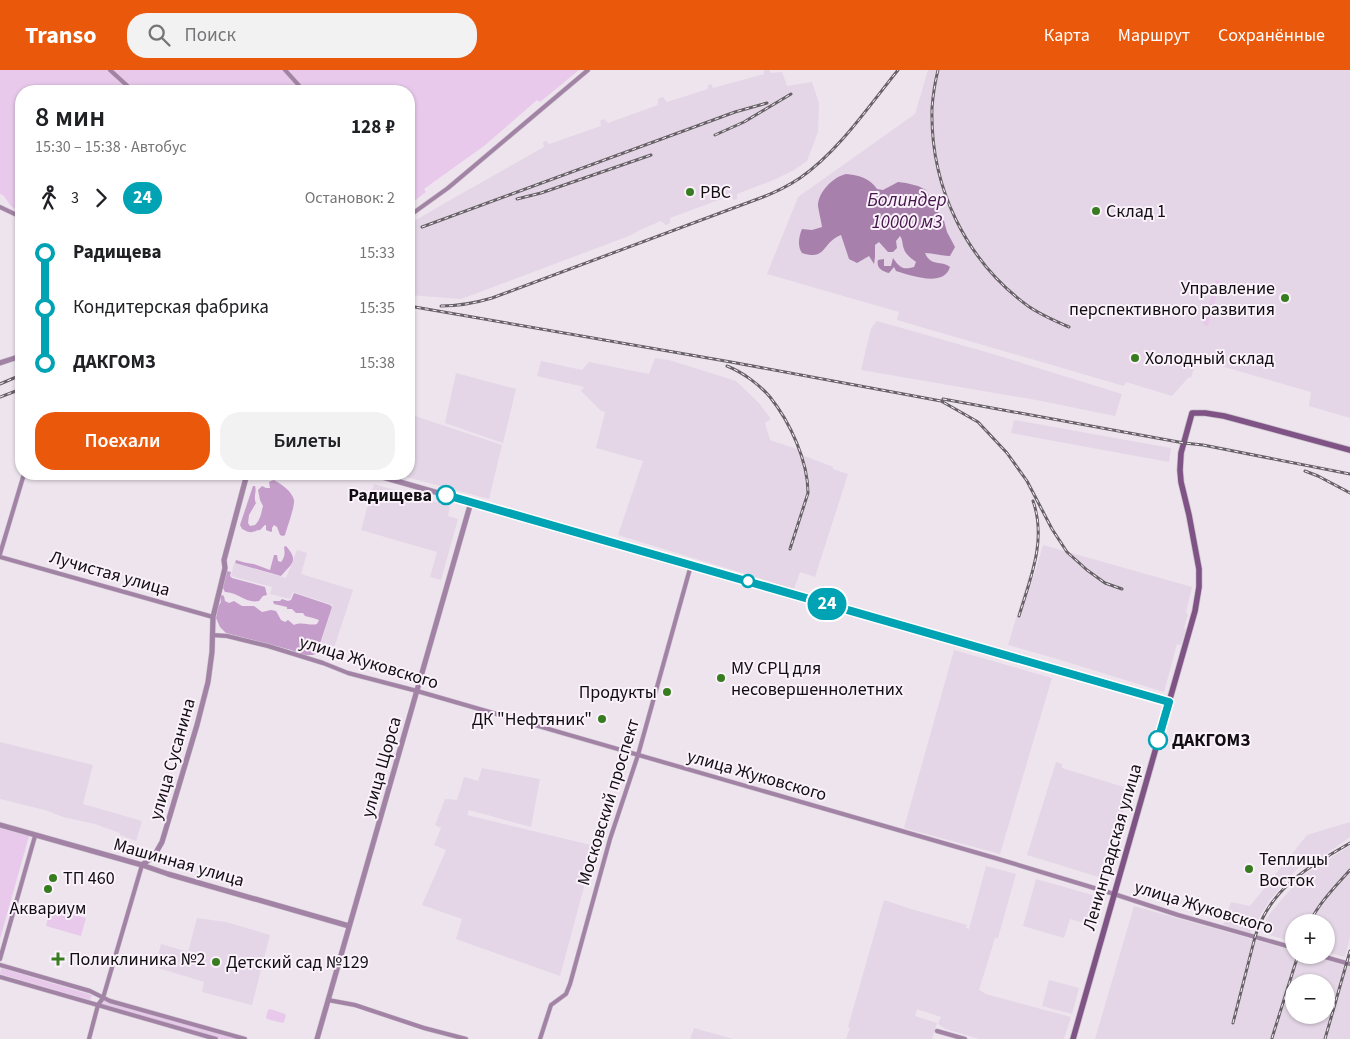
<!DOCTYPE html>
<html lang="ru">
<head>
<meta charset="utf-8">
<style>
  :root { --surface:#fff; --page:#f2f2f2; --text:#202124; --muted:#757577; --accent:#ea580c }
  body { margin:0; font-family:"Source Sans 3",sans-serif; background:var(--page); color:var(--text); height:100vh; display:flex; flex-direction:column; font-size:19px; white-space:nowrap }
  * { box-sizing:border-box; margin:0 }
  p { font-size:16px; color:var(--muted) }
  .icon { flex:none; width:28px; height:28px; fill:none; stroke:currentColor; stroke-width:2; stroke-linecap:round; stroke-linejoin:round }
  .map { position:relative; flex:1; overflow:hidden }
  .details { position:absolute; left:15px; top:15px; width:400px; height:395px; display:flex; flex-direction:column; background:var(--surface); border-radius:20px; box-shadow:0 1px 4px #0004 }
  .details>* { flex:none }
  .badge { padding:0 10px; border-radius:16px; font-size:18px; line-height:32px }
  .controls { position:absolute; left:1285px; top:844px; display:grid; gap:10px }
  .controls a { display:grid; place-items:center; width:50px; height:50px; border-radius:50%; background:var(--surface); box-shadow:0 1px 4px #0004; font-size:25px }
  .map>.badge { position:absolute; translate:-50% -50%; box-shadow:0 0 0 2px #fff }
  .legs { display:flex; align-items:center; gap:8px; height:55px; padding:0 20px; font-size:16px }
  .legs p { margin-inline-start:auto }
  .overview { display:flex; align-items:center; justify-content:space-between; height:85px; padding:0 20px }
  h1 { font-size:28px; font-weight:600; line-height:38px }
  .action { display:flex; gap:10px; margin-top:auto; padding:10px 20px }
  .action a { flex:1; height:58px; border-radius:20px; background:var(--accent); color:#fff; font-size:20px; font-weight:600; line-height:58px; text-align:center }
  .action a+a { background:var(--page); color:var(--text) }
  ul { padding:0 20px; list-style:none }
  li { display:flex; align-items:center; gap:18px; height:55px; font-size:19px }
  li i { display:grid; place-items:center; width:8px; height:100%; margin:0 6px; background:currentColor }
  li i::after { content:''; width:12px; height:12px; margin:-6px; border:4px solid; border-radius:50%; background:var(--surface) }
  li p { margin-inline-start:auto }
  li:first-child i { background:linear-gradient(#0000 50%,currentColor 0) }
  li:last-child i { background:linear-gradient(currentColor 50%,#0000 0) }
  header { display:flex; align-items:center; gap:30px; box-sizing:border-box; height:70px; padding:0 25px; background:var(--accent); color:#fff }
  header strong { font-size:24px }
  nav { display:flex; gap:28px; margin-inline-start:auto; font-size:18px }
  .search { width:350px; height:45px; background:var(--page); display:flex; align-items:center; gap:12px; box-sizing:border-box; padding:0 18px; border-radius:20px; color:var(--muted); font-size:19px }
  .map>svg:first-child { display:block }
</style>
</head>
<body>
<header>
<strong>Transo</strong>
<div class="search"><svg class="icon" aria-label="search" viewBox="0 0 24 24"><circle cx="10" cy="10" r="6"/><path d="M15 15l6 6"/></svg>Поиск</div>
<nav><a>Карта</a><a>Маршрут</a><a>Сохранённые</a></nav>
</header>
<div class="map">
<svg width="1350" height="969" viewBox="0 0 1350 969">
  <rect width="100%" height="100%" fill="#ede4ee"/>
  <!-- built -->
  <path fill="#e4d6e6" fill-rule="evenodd" d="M764,0H769L771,3L782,2L787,16L812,12L819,33L818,62L807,91L794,100L776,109L737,124V129L734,130L731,126L713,132L670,148V153L666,155L661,151L642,159L629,166L461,229L409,225V154L452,129L544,77L543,72L546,71L549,74L601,56L600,51L604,49L608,53L658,35V29L663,27L667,32L708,19V15L711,14L713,18L764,4Z
    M928,0H1350V348L1309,336L1311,322L1197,289L1191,308L1189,307L1172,326L1126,312L1124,316L897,250L899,242L767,204L798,127L915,44Z
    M877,251L993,284L1122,324L1115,346L1036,330L861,300L871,258Z
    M655,288L669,290L736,311L759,333L771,349L765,353L770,370L800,380L802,385L833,397V399L848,404L815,507L800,502L794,519L618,465L643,391L596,378L605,342L601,341L581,321L584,317L537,306L541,291L582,300L589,292L649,304Z
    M456,303L516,319L503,373L445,353Z
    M409,344L502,375L489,429L395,404H409Z
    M1014,350L1171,378L1169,392L1011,363Z
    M374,414L450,436L448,446L458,449L441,510L430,507L437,482L361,460Z
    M1043,475L1192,517L1186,543L1188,544L1184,558L1186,559L1181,575L1177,574L1164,622L1054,588L1008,575L1029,505L1034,506Z
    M297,480L307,483L301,504L353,520L331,587L318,582L333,535L293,522L290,529L270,524L272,517L231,506L234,493L286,508Z
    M954,580L1052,608L1000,784L904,758Z
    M0,672L93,695L83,734L142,751L136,771L120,765V763L95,754L63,747L45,740L0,729Z
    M1056,692L1062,694V698L1130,719L1102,808L1027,785Z
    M482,698L540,709L531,757L469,740L467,745L595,776L560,906L456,869L462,849L422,835L446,780L434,775L441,758L435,755L445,729L457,730L464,707L478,711Z
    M1350,752V767L1308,797L1303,792L1269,831L1250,863L1223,855L1231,832L1250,836L1307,765Z
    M1350,776V868L1345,887L1326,882V852H1294V872L1266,864L1265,858L1262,856L1271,842L1303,805Z
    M986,796L1016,804L998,868H995L979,920L986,924L1008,930L1071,947L1064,969H979L946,959L938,954L941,947L917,939L915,946L937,953L932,969H846L850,958L848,957L884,830L911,839L967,855L966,858L969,859Z
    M1036,809L1103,828L1094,856L1070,849L1064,868L1023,856Z
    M1134,836L1294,881V885H1307L1350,897V969H1095ZM1294,912H1326V945H1294Z
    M197,848L226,852L270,865L252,935L202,922L204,912L155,897L161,874L188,882Z
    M1049,910L1079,918L1072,944L1042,936Z
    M694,958L733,969H690Z"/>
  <!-- green -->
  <path fill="#e8c9eb" d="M0,0H579L540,32L537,30L484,76L424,119L426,122L409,135V21H21V144L11,136L3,125L0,124Z
    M1216,210L1222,212L1223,214L1220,223H1217L1208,256L1203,254Z
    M0,758L29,766L0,869Z
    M50,838L86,848L81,866L46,856Z
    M1,898L92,925L90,930L0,904Z
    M102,931H104L236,969H222L103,935L102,933Z
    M270,939L285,944L286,945L284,952L283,953L267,949L266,947L268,940Z"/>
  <!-- forest -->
  <path fill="#c59dca" d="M274,410C281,414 292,421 294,430C295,436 287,458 285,465L283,466L280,465L277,457L274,455L272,458V461L271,462L266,460V455H265L260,460C256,460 255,462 252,462C248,463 245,460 242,459L240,455L253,416H255C257,422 253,427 256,433L249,445L248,453L250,456L255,455C261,449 261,443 263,436L260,430L258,420L262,416L266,418H270L269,412L271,411Z
    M286,476C299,491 292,493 281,506L235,493L236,490C242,492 247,493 253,494C259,495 264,498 270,500L274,485H277L278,491L281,492C285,487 285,483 284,477Z
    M227,501L231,502L230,506L232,508L265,517L267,525L263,526L259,531C246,534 238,522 225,522L222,516Z
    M294,523L330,535L332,537L317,583L313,585H303L291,580L226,563L220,557L216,548L218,537L221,532L220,526L222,525L224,526L225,531L229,533L234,531L242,536H254L262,542L271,540L276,541L281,550L285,552L288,550L294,555C302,551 309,556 317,554L319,550L313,548L305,546L303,543H296L292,539H287V537L274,534L273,531H280L282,529L288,531L291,530Z"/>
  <!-- water -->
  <path fill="#a780ac" d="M846,104C858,105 870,108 877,119L883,120L898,112L906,113L918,116L926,120L937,140L944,151L947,162L955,177L950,186C941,186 933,183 925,183C931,197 941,190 950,197C944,218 910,205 896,201L894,197L889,203C882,201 876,198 878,190L884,189V196H891L893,188C900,198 903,200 914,197L916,192C912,189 905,184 904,179C902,174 903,170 900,166L896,171L897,178L893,182H888L879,172L875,175V187L874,194L869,186L857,193L849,189L841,165C821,173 827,191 802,183C797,176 799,166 802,159L812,160L822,157C821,150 819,143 818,136C818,122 833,107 846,104Z"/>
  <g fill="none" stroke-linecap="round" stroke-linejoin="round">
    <defs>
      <path id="minor" d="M110,0L133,21
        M285,0L304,21
        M0,137L21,147
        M409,146L448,118L588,0
        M0,484L24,404
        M0,487L213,547
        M212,565L227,566L268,576L323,593L348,603L417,621L995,788L1114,824L1178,845L1294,878
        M1318,885L1350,894
        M0,889L35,766
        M0,895L90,921L110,931L245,969
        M0,907L216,969
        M328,930L355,935L424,958L466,969
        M937,961L965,969
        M89,969L98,935L103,928L142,795
        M540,969L551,935L566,924L570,914L610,769L638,685L691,495"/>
      <path id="tertiary" d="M0,293L21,286
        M372,404L1169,632
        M0,755L142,795L168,804L349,856
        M142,795L154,786L162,772L197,655L208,612L212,582L213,547L225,498L224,490L247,404
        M317,969L471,432"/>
      <path id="secondary" d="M1073,969L1195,541L1199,517V499L1189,445L1181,412L1180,400L1181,383L1192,343H1205L1224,346L1350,380"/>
    </defs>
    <!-- minor casing -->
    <use href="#minor" stroke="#cac2cb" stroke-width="5"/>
    <!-- tertiary casing -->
    <use href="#tertiary" stroke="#cac2cb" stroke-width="6"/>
    <!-- secondary casing -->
    <use href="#secondary" stroke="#cac2cb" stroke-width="7"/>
    <!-- minor -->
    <use href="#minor" stroke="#a283a6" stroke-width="4"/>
    <!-- tertiary -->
    <use href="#tertiary" stroke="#a283a6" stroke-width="5"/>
    <!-- secondary -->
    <use href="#secondary" stroke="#7f5385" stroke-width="5.5"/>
    <defs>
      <path id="rail" d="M938,0C935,12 933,25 932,38C930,116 965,190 1028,236C1041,245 1055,251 1069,257
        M715,65L744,52L791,24
        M517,129L541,123L651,85
        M422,157L735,42L767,33
        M409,236L731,292L941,331L957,340L978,352L1007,383L1027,411L1052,459L1067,482L1087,500L1105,513L1122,519
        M441,236C459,236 475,233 492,228L763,127C776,122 788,116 800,108C838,82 869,36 898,0
        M727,296C742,302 759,314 770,327C790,352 808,391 808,423L790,479
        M0,314L21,305
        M0,327L21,319
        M943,329L1184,373L1203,375L1350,404
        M1305,401L1318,406L1350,423
        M1019,546C1030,509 1047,470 1033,431
        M1310,852C1319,833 1335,817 1350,800
        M1233,953L1255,867C1271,816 1308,798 1350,773
        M1272,968L1298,885
        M1325,969L1350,881"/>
    </defs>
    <!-- rail casing -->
    <use href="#rail" stroke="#686268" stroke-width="3"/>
    <!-- rail -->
    <use href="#rail" stroke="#faf1fb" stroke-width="1" stroke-dasharray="4" stroke-linecap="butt"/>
  </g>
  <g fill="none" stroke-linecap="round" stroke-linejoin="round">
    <defs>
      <path id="line-1" d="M446,425L1169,632L1158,670"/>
    </defs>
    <!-- line-1 casing -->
    <use href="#line-1" stroke="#fff" stroke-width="11"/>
    <!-- line-1 -->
    <use href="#line-1" stroke="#00a3b4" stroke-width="8"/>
  </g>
  <!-- markers -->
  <g fill="#377c1f" stroke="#faf1fb" stroke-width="2">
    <circle cx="690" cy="122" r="5"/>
    <circle cx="1096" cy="141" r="5"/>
    <circle cx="1285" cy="228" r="5"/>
    <circle cx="1135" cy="288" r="5"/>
    <circle cx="721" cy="608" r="5"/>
    <circle cx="667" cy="622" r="5"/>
    <circle cx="602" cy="649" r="5"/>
    <circle cx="1249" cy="799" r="5"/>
    <circle cx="53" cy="808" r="5"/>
    <circle cx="48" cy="819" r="5"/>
    <path d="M55.5 881.5h5v5h5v5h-5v5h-5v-5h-5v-5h5z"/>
    <circle cx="216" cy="892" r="5"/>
  </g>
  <g fill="#fff" stroke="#00a3b4" stroke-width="2.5">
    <circle cx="446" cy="425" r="9"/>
    <circle cx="748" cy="511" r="6"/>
    <circle cx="1158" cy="670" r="9"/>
  </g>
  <g text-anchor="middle" stroke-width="4" stroke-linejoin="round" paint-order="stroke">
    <!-- poi labels -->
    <g font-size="18" fill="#110e11" stroke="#faf1fb" text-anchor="start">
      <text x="700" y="128">РВС</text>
      <text x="1106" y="147">Склад 1</text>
      <text x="1275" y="224" text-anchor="end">Управление<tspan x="1275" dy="21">перспективного развития</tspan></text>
      <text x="1145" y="294">Холодный склад</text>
      <text x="731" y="604">МУ СРЦ для<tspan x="731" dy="21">несовершеннолетних</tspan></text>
      <text x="657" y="628" text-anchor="end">Продукты</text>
      <text x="592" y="655" text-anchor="end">ДК "Нефтяник"</text>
      <text x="1259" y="795">Теплицы<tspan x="1259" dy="21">Восток</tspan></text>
      <text x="63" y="814">ТП 460</text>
      <text x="48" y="844" text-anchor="middle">Аквариум</text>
      <text x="69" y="895">Поликлиника №2</text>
      <text x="226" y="898">Детский сад №129</text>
    </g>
    <!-- stop labels -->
    <g font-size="18" font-weight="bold" fill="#110e11" stroke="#faf1fb" text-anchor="end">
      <text x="432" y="431">Радищева</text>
      <text x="1172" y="676" text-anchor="start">ДАКГОМЗ</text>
    </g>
    <!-- street labels -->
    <g font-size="18" fill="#110e11" stroke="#faf1fb">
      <text transform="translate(110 503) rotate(16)" y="6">Лучистая улица</text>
      <text transform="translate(369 592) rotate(17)" y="6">улица Жуковского</text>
      <text transform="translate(172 689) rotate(-74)" y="6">улица Сусанина</text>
      <text transform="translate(381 697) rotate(-74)" y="6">улица Щорса</text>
      <text transform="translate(757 705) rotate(16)" y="6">улица Жуковского</text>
      <text transform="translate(608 732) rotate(-73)" y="6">Московский проспект</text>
      <text transform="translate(1112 777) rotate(-74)" y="6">Ленинградская улица</text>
      <text transform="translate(179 792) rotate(16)" y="6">Машинная улица</text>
      <text transform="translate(1204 837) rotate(17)" y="6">улица Жуковского</text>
    </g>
    <!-- water labels -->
    <g font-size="19" font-style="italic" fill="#45144b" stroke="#faf1fb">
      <text x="907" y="136">Болиндер<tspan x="907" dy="22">10000 м3</tspan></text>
    </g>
  </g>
</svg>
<div class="controls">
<a>+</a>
<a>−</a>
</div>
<b class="badge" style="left:827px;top:534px;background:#00a3b4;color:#fff">24</b>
<section class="details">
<div class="overview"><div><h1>8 мин</h1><p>15:30 – 15:38 · Автобус</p></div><b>128 ₽</b></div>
<div class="legs"><svg class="icon" aria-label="walk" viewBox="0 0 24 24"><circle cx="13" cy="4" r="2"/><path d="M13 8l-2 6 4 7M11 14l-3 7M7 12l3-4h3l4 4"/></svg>3<svg class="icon" aria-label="forward" viewBox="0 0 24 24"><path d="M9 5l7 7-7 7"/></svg><b class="badge" style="background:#00a3b4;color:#fff">24</b><p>Остановок: 2</p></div>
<ul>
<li><i style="color:#00a3b4"></i><b>Радищева</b><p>15:33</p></li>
<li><i style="color:#00a3b4"></i><span>Кондитерская фабрика</span><p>15:35</p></li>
<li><i style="color:#00a3b4"></i><b>ДАКГОМЗ</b><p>15:38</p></li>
</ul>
<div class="action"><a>Поехали</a><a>Билеты</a></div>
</section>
</div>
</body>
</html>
